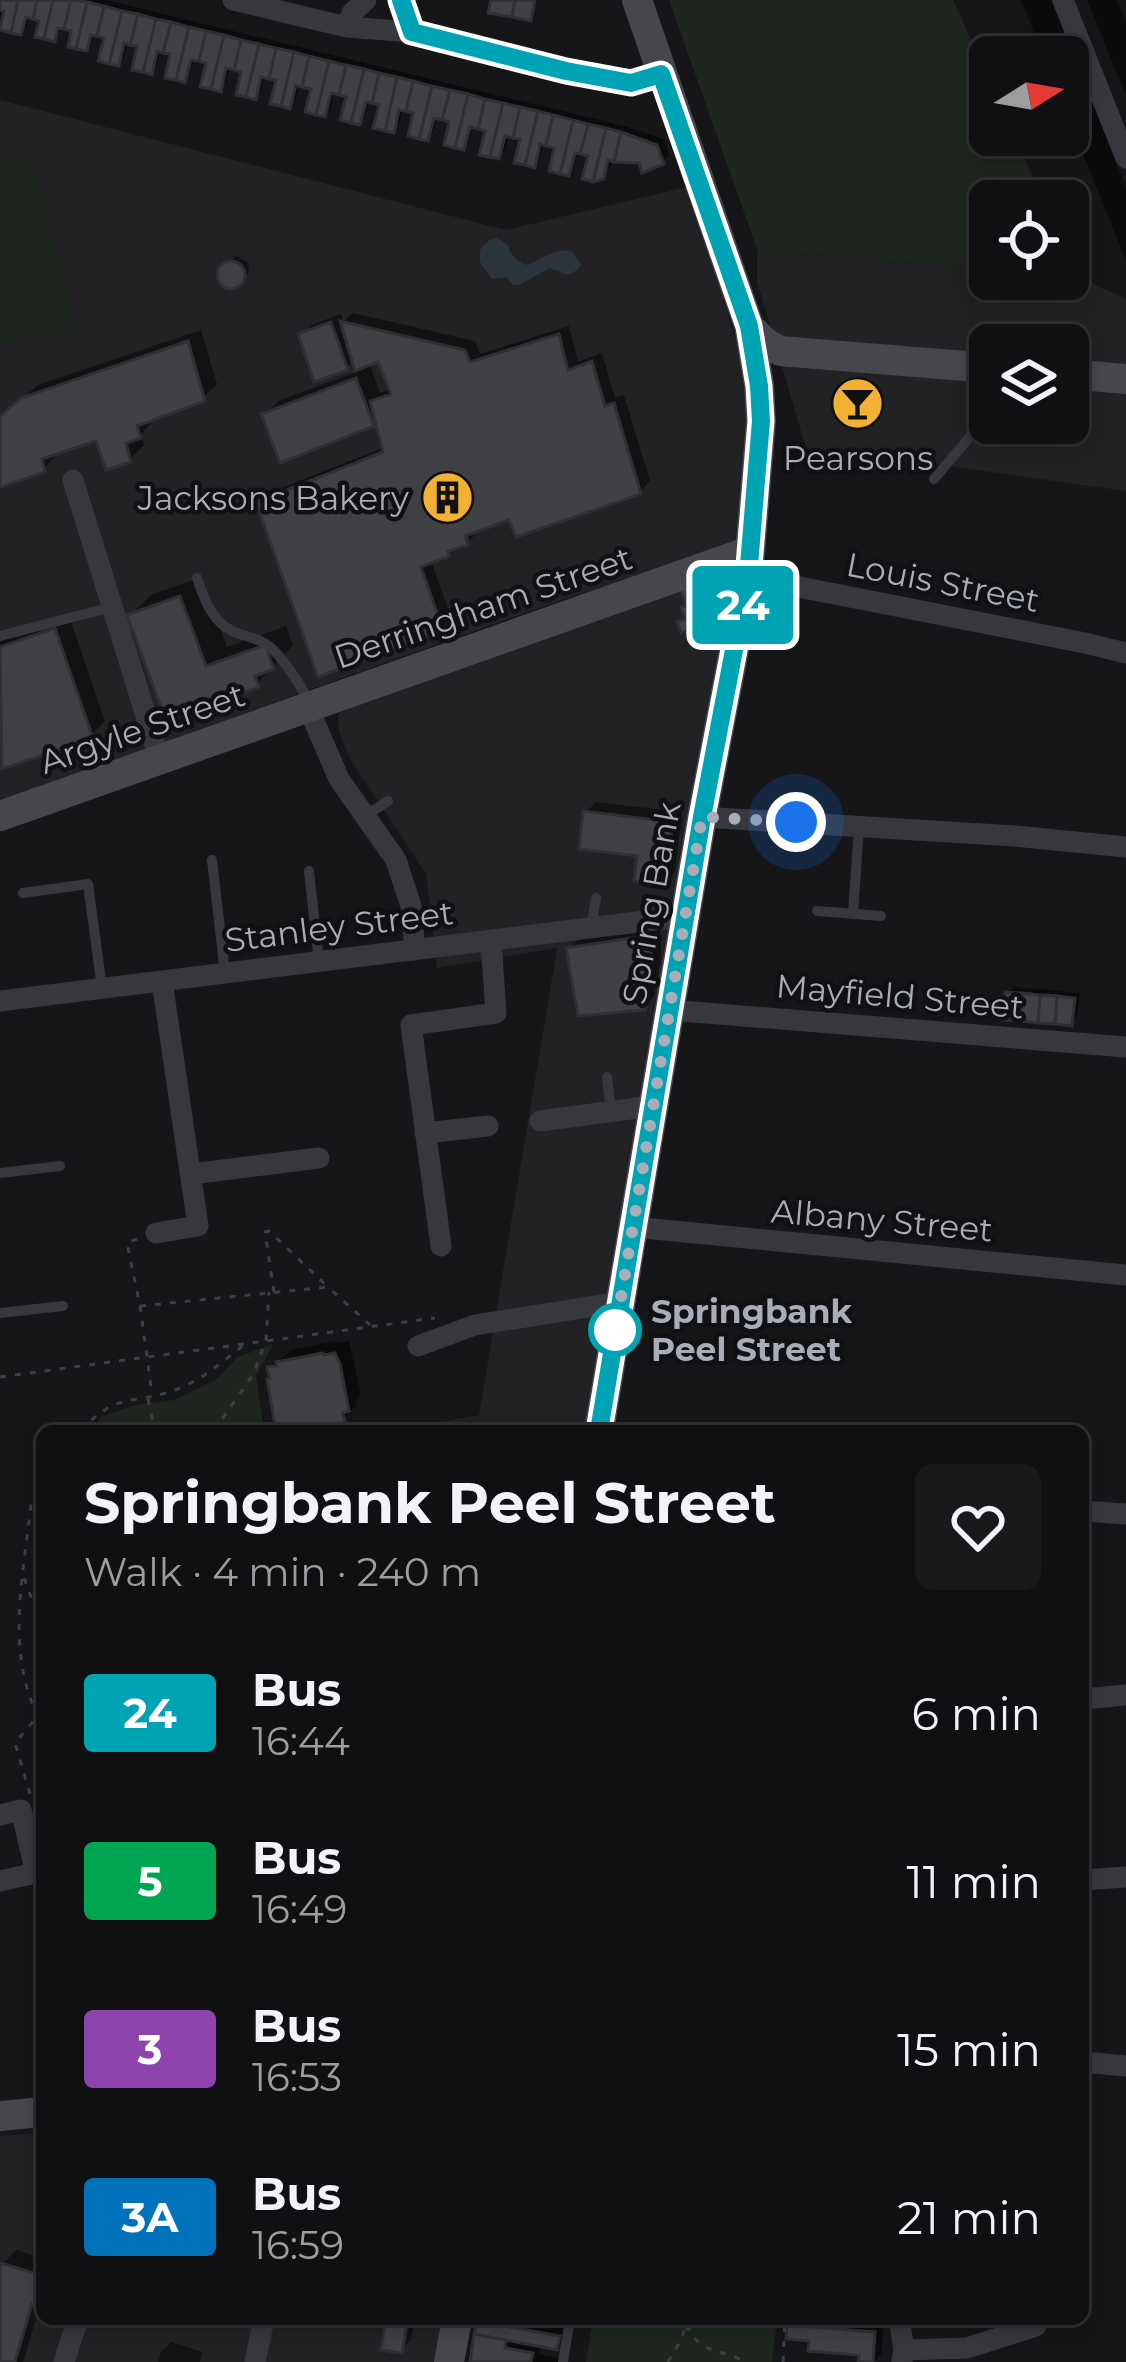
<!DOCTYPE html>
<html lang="en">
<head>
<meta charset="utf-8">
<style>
  :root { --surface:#101012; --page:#19191b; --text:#f1f3f6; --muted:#9c9d9f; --line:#303032 }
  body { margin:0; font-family:Montserrat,sans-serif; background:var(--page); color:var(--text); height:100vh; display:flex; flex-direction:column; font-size:45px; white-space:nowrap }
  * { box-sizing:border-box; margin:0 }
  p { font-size:39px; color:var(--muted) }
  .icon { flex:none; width:66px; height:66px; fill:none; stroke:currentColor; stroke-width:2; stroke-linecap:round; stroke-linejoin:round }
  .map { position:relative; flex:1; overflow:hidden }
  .side { position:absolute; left:36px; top:1425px; width:1053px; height:900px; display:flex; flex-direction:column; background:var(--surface); border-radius:18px; box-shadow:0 6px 18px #0003,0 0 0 3px var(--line) }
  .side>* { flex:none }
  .badge { padding:0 24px; border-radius:9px; font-size:42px; line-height:78px }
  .needle { width:78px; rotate:79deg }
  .buttons { position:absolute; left:969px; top:36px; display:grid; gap:24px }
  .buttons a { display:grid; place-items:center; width:120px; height:120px; border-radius:18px; background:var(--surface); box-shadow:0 6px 18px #0003,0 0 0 3px var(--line); font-size:60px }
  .you { position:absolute; width:60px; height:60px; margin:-30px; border:9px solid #fff; border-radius:50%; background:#1a73e8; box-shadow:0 0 0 18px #1a73e833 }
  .map>.badge { position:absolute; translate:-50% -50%; box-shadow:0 0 0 6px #fff }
  .round { display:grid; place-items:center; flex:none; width:126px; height:126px; border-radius:18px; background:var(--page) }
  .head { display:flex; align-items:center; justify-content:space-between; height:204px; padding:0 48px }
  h1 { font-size:57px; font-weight:700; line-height:90px }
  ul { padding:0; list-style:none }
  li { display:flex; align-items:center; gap:36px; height:168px; padding:0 48px }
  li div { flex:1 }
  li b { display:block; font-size:45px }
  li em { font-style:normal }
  li .badge { min-width:132px; font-weight:700; text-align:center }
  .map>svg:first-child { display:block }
</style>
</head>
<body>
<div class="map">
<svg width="1126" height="2362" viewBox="0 0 1126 2362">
  <rect width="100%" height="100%" fill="#161618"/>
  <!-- built -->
  <path fill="#222225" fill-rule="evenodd" d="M0,100L506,230L691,186L754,404L737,548L571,597L300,693L0,804Z
    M757,249L990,270V279L1078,277L1126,299V491L899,459H809L757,281ZM990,345H1068V423H990Z
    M727,562L738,572L592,1431H394L479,1415L557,948L437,968L426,874L350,759L339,732L338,716L342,708Z
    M42,2133V2319H446L438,2362H0V2136Z"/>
  <!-- green -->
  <path fill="#1e261f" d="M669,0H953L990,81V135H1014L1044,201H990V270L757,249Z
    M31,157L77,325L0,346V166Z
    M273,1344L256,1376L264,1431H90L101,1417L136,1405L174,1400L216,1380L238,1357Z
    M593,2319H777L772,2362H586Z"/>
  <!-- water -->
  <path fill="#2c353c" d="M497,238L508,245C511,256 516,260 526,265C543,260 553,248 571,251L581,264L579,269L568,275L550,268L519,285H513L506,277L492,279L480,262V250L488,241Z"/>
  <!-- shadow -->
  <path fill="#0007" fill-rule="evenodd" d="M0,0H106L628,127L663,139L669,155L662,162L612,158L609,169L602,176L591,154L578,151L574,167L568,173L558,146L544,142L540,158L534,164L524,137L509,134L505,150L498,156L488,129L473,125L469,141L463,147L453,120L437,116L434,131L427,138L417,111L403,107L399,124L393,130L383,103L369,100L365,116L359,122L349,95L334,91L331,107L324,114L314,87L299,83L296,99L289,106L279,78L265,75L261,90L255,96L245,69L230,66L226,82L220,88L210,61L194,57L190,73L184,79L174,52L161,49L157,65L151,71L141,44L128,41L124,57L118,63L108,36L94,33L92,42L86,48L75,29L61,26L60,32L54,39L42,18L29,15L27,26L21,32L8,9L0,7Z
    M1021,0H1051L1126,187V261L1068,117V57H1044Z
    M1087,0H1117L1126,22V96Z
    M237,256L249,263L248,273L232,286L223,283L221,269Z
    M353,313L475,341L480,354L569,326L578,362L602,353L615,398L624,395L650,481L640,491L510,516L475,529L477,533L470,540L463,521V541H469L431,560L451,618L441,628L259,503L269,493L385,447L377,419L373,424L265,415L278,401L359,371L355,359L346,368L301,335L311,325L341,314L343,322ZM380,358L392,389L380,393L369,362Z
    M201,330L217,384L203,398L152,417L153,421L141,434L144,445L130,459L98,437L56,451L57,455L43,469L0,484V417L38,385Z
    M201,577L227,647L286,626L293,645L257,684L167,717L130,616L151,595Z
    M69,616L105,721L91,735L4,765L0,755V640Z
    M596,802L682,812L675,871L664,881L640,853L586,812Z
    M660,927L661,956L654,996L644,1007L569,949L579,939Z
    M1014,987L1080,993L1077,1017L1071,1023L1008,993Z
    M337,1341V1343L349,1341L361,1395L356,1400L357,1405L343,1419L272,1378L271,1368L293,1349Z
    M16,2250L42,2258V2299L23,2362H0V2270L2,2264Z
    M389,2319H415L411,2340L401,2350Z
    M480,2319H529L569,2326L567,2337L556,2347L541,2344L539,2354L560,2358L559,2362H473Z
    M797,2319L884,2323L881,2355L874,2362H861L862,2352L812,2338L790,2326Z
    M171,2342L203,2352L200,2362H158L161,2352Z"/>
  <!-- building -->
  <path fill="#404145" stroke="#303034" stroke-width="3" d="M0,0H18L11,33L0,30L4,11L0,10Z
    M18,0H37L33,19L26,17L21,35L11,33Z
    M37,0H53L44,39L35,37L39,21L33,19Z
    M53,0H71L64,29L58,28L55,42L44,39Z
    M71,0L87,2L76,49L68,47L71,31L64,29Z
    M491,0H515L512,17L488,13Z
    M515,0H535L531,21L512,17Z
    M87,2L104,6L97,36L91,35L87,51L76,49Z
    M104,6L122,11L109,64L98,61L104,38L97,36Z
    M122,11L138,14L130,45L124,43L119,66L109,64Z
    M138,14L156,19L143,72L132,70L137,46L130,45Z
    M156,19L171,22L163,53L157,51L152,75L143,72Z
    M171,22L189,27L176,80L165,78L170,54L163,53Z
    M189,27L206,31L199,61L191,60L185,83L176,80Z
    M206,31L224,35L211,89L200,87L206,63L199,61Z
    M224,35L241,40L234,70L226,68L221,92L211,89Z
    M241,40L259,44L246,97L236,95L241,72L234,70Z
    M259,44L276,48L269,79L261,77L256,100L246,97Z
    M276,48L294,52L281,106L270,104L276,80L269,79Z
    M294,52L309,56L302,87L296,85L290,109L281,106Z
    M309,56L329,61L316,115L305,112L311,89L302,87Z
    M329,61L346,65L339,95L331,93L325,117L316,115Z
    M346,65L364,69L351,123L340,120L346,97L339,95Z
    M364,69L379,73L372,103L366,102L360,125L351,123Z
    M379,73L397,77L385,131L373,128L379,105L372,103Z
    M397,77L413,81L406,111L399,110L394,133L385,131Z
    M413,81L432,86L419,139L408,136L413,113L406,111Z
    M432,86L450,90L442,120L434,118L428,141L419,139Z
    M450,90L468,94L455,148L444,145L449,122L442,120Z
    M468,94L485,99L478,129L470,127L464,150L455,148Z
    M485,99L503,103L490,157L479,155L485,131L478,129Z
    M503,103L520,107L513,138L505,136L499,159L490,157Z
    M520,107L538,111L525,165L514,163L520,139L513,138Z
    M538,111L553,115L546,146L540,144L535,168L525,165Z
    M553,115L573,120L560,174L549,171L554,148L546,146Z
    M573,120L588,124L580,154L575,153L569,176L560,174Z
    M588,124L606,128L593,182L582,179L588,156L580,154Z
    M606,128L621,132L614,162L608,160L604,179L593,182Z
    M621,132L657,145L664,164L642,173L639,163L614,162Z
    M217 275a14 14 0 1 1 28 0a14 14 0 1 1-28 0Z
    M340,321L465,350L470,362L559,334L568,370L592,361L605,406L614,403L641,494L516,537L509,520L465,536L468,545L448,551L449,556L421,567L443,630L318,677L256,502L383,452L370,401L391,394L378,362L355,371Z
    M331,322L348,370L314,382L298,334Z
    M188,341L205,401L137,426L141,438L126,443L131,462L106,470L96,441L42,459L45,472L0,487V416L21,398Z
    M356,378L374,426L280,463L261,414Z
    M732,573L734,580L729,604L717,642L701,640L702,630L699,627L681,633L677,622L685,619L681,607L686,606L680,588Z
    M180,596L206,666L265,645L274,669L255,676L259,687L166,721L127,615Z
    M55,628L93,738L2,769L0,647Z
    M583,811L673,822L665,884L634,881L637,856L579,849Z
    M651,935L652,968L645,1010L578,1016L566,948Z
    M1005,992L1022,993L1020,1021L1002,1020Z
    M1022,993L1040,995L1038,1023L1020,1021Z
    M1040,995L1057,996L1055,1024L1038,1023Z
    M1057,996L1075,998L1072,1026L1055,1024Z
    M323,1353L324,1355L335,1353L340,1364L349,1411L343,1413L345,1422L295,1431H276L267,1379H270L267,1367L277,1366L276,1362Z
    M0,2263L38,2274L36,2281L42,2283L38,2306L32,2304L15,2362H0Z
    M386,2319H408L402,2353L381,2350Z
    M477,2319H512L510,2327L560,2336L557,2350L474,2334Z
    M787,2325L875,2332L873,2362H858L859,2355L808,2351L809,2341L786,2339Z
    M474,2334L506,2340L505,2348L533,2353L531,2362H470Z"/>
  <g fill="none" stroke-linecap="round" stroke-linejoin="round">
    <!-- path -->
    <path stroke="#3d3f44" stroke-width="3" stroke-dasharray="6 9" stroke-linecap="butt" d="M137,1239L127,1243L140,1306L152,1394
      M274,1292L265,1232L269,1231L327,1286
      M140,1306L328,1287L370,1325
      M0,1377L435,1318
      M148,1399L155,1431
      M81,1431C119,1388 138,1407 182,1387C205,1377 225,1360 245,1344
      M214,1431L254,1373L266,1340L269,1292
      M42,1494L31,1506C23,1576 4,1659 42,1723
      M24,1578L42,1626
      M30,1794L15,1743L36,1718
      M716,2319L731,2324L742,2319
      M685,2328L690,2329C698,2354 725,2349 744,2362
      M668,2362L681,2340L688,2319
      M783,2362L785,2319"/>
    <!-- lane -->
    <path stroke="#37383d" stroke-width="10" d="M934,479L974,432L990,402
      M197,578C204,599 212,622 234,632C247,637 260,638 270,647C287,662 298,683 310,702
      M0,636L112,607
      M365,816L388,801
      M212,860L225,973
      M309,871L319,962
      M23,893L88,884L102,988
      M817,911L881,916
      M853,914L859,827
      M591,928L596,898
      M607,1077L611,1112
      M0,1173L60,1166
      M0,1313L63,1306
      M563,2362L570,2319"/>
    <!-- street -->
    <path stroke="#37383d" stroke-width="21" d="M233,0L347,27L412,32L565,71L631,83L661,74
      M401,0L412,32
      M1063,0L1126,158
      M347,27L352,13L366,0
      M73,480L160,761
      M748,577L1085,643L1126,653
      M308,707L339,779L396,860L411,906L415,950
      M702,817L1015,836L1126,847
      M0,1001L686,916
      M669,1010L1126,1047
      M540,1121L652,1106
      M425,1133L488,1126
      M191,1174L319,1158
      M633,1227L1126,1275
      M156,1233L198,1226L162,981
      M441,1246L411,1025L496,1013L491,941
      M418,1346L475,1325L620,1302
      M1083,1511L1126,1514
      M1083,1699L1126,1695
      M0,1815L21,1810L36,1873L0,1881
      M1083,1880L1126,1877
      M1083,2062L1126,2066
      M899,2319L904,2350L902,2361
      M904,2350L967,2348L1036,2326
      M64,2362L78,2319
      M255,2362L264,2319"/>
    <!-- secondary -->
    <path stroke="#45474d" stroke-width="30" d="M749,326L764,342L780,351L990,368
      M1068,374L1126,379
      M0,816L750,551
      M599,1431L702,817L748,577L761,421L759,385L749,326L637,0
      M0,2116L42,2112
      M449,2362L457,2319"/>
  </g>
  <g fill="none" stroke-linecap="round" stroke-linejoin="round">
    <defs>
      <path id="line" d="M401,0L412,32L566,71L631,83L661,74L749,326L759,386L761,421L748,577L702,817L599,1431"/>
    </defs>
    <!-- line casing -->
    <use href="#line" stroke="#fff" stroke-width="27"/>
    <!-- line -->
    <use href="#line" stroke="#00a3b4" stroke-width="18"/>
    <!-- walk -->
    <path stroke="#a8adb8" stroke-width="12" stroke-dasharray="0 21.6" d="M615,1330L613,1345L702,817L796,822"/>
  </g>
  <!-- icons -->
  <defs>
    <symbol id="bar-disc" viewBox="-11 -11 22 22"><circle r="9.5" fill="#f2b134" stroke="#111113"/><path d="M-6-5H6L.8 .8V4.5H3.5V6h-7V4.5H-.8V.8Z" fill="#111"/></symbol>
    <symbol id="building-disc" viewBox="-11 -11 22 22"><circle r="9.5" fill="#f2b134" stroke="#111113"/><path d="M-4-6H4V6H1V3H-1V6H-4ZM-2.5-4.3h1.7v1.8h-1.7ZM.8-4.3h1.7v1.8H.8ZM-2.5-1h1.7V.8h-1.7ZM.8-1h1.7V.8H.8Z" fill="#111"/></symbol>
  </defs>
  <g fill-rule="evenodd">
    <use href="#bar-disc" x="828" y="374" width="59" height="59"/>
    <use href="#building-disc" x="418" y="468" width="59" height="59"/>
  </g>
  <!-- markers -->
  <circle fill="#fff" stroke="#00a3b4" stroke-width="6" cx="615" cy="1330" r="24"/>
  <g text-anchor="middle" stroke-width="9" stroke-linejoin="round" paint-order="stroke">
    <!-- poi labels -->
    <g font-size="33" fill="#a8adb8" stroke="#111113">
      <text x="858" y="470">Pearsons</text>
      <text x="409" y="510" text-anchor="end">Jacksons Bakery</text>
    </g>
    <!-- street labels -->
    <g font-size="33" fill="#a8adb8" stroke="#111113">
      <text transform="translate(943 582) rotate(11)" y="12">Louis Street</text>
      <text transform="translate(483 607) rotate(-19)" y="12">Derringham Street</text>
      <text transform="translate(142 728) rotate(-19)" y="12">Argyle Street</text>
      <text transform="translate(651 903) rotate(-80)" y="12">Spring Bank</text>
      <text transform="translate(339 926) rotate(-7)" y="12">Stanley Street</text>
      <text transform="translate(900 996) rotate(5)" y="12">Mayfield Street</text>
      <text transform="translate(882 1220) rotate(5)" y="12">Albany Street</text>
    </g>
    <!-- stop labels -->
    <g font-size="33" font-weight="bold" fill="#a8adb8" stroke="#111113" text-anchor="start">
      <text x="651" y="1323">Springbank<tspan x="651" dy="38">Peel Street</tspan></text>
    </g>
  </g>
</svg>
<div class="buttons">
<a><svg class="needle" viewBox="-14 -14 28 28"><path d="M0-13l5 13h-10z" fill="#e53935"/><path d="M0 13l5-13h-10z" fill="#9c9d9f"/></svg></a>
<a><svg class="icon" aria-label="locate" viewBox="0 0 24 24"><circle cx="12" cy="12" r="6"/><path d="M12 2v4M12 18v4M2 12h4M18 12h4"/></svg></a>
<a><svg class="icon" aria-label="layers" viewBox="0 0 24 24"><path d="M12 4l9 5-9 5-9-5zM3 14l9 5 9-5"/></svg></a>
</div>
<div class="you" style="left:796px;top:822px"></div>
<b class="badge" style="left:743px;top:605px;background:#00a3b4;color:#fff">24</b>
<section class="side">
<div class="head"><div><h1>Springbank Peel Street</h1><p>Walk · 4 min · 240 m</p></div><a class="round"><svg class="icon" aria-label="heart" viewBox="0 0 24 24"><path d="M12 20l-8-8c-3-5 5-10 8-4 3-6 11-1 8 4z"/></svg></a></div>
<ul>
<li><span class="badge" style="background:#00a3b4;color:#fff">24</span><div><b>Bus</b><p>16:44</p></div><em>6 min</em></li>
<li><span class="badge" style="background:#00a651;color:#fff">5</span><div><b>Bus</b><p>16:49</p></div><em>11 min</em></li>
<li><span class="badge" style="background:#8e44ad;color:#fff">3</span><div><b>Bus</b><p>16:53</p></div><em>15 min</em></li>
<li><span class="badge" style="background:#0072bc;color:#fff">3A</span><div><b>Bus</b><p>16:59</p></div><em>21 min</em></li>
</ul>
</section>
</div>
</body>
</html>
